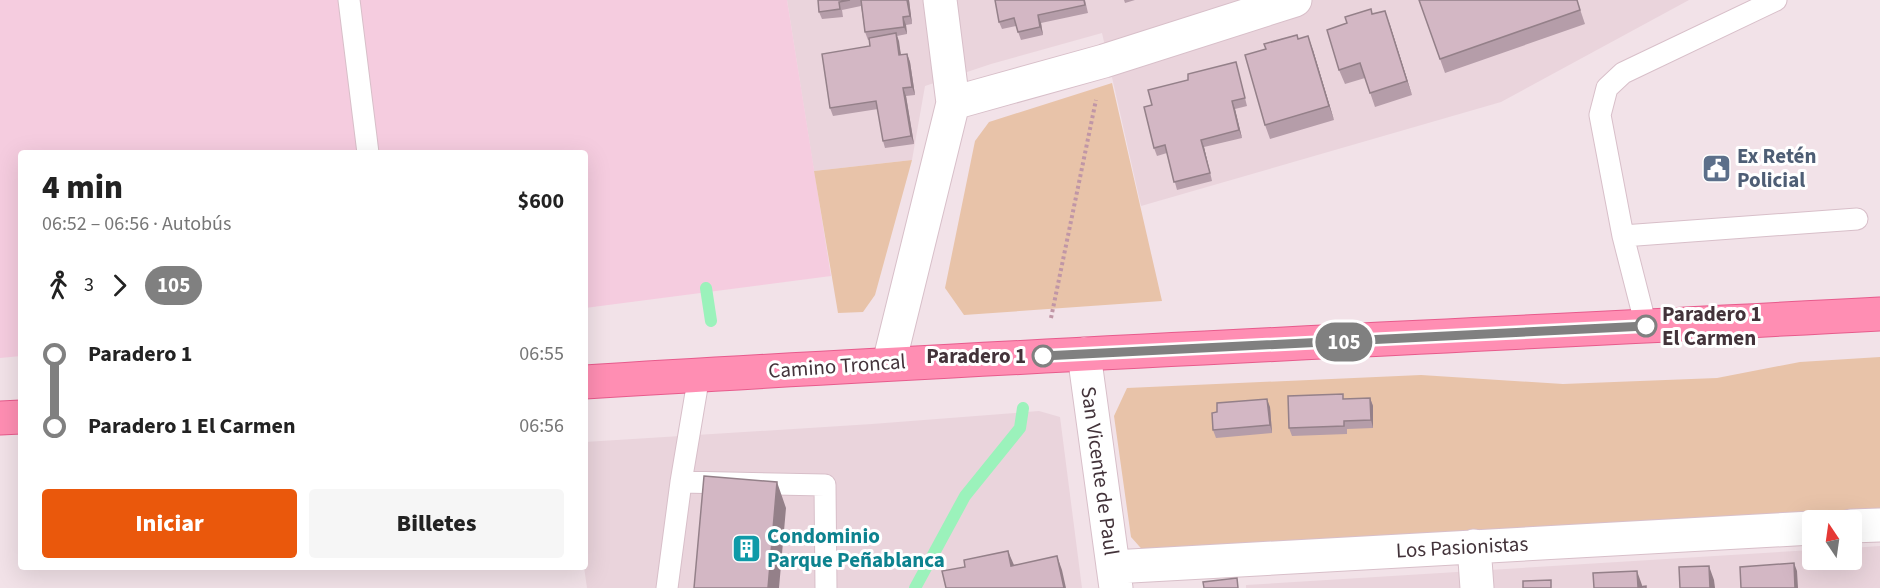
<!DOCTYPE html>
<html lang="es">
<head>
<meta charset="utf-8">
<style>
  :root { --surface:#fff; --page:#f6f6f6; --text:#222; --muted:#767676; --accent:#ea580c }
  body { margin:0; font-family:"Source Sans 3",sans-serif; background:var(--page); color:var(--text); height:100vh; display:flex; flex-direction:column; font-size:22px; white-space:nowrap }
  * { box-sizing:border-box; margin:0 }
  p { font-size:20px; color:var(--muted) }
  .icon { flex:none; width:33px; height:33px; fill:none; stroke:currentColor; stroke-width:2; stroke-linecap:round; stroke-linejoin:round }
  .map { position:relative; flex:1; overflow:hidden }
  .side { position:absolute; left:18px; top:150px; width:570px; height:420px; display:flex; flex-direction:column; background:var(--surface); border-radius:6px; box-shadow:0 6px 24px #0002 }
  .side>* { flex:none }
  .badge { padding:0 12px; border-radius:20px; font-size:21px; line-height:39px }
  .needle { width:39px; rotate:347deg }
  .controls { position:absolute; left:1802px; top:510px; display:grid; gap:12px }
  .controls a { display:grid; place-items:center; width:60px; height:60px; border-radius:6px; background:var(--surface); box-shadow:0 6px 24px #0002; font-size:30px }
  .map>.badge { position:absolute; translate:-50% -50%; box-shadow:0 0 0 3px #fff }
  .legs { display:flex; align-items:center; gap:9px; height:66px; padding:0 24px; font-size:20px }
  .legs p { margin-inline-start:auto }
  .head { display:flex; align-items:center; justify-content:space-between; height:102px; padding:0 24px }
  h1 { font-size:33px; font-weight:800; line-height:45px }
  .primary-button { display:flex; gap:12px; margin-top:auto; padding:12px 24px }
  .primary-button a { flex:1; height:69px; border-radius:6px; background:var(--accent); color:#fff; font-size:24px; font-weight:800; line-height:69px; text-align:center }
  .primary-button a+a { background:var(--page); color:var(--text) }
  ul { padding:0 24px; list-style:none }
  li { display:flex; align-items:center; gap:21px; height:72px; font-size:22px }
  li i { display:grid; place-items:center; width:9px; height:100%; margin:0 8px; background:currentColor }
  li i::after { content:''; width:15px; height:15px; margin:-8px; border:4px solid; border-radius:50%; background:var(--surface) }
  li p { margin-inline-start:auto }
  li:first-child i { background:linear-gradient(#0000 50%,currentColor 0) }
  li:last-child i { background:linear-gradient(currentColor 50%,#0000 0) }
  .map>svg:first-child { display:block }
</style>
</head>
<body>
<div class="map">
<svg width="1880" height="588" viewBox="0 0 1880 588">
  <rect width="100%" height="100%" fill="#f2e2e8"/>
  <!-- residential -->
  <path fill="#ead4dc" d="M787,0H1689L1501,102L1141,206L1102,33L991,64L925,86L912,160L814,171Z
    M1039,411L1060,417L1082,588H587L584,567L585,442L872,424Z
    M1880,546V588H1246V585L1812,550V560H1851V548Z"/>
  <!-- commercial -->
  <path fill="#f5ccdf" d="M0,0H787L831,276L585,308V153H21V356L0,358Z"/>
  <!-- green -->
  <path fill="#e8c3a9" d="M1112,83L1162,301L964,315L945,288L975,141L989,122Z
    M912,160L875,295L863,312L838,313L814,171Z
    M1880,357V510L1147,555L1131,537L1114,416L1127,388L1421,375L1563,384L1717,378L1800,362Z"/>
  <g fill="none" stroke-linecap="round" stroke-linejoin="round">
    <!-- stream -->
    <path stroke="#9bf2bb" stroke-width="12" d="M706,288L711,321
      M915,588L965,496L1020,428L1023,408"/>
    <defs>
      <path id="service" d="M349,0L368,153
        M1623,236L1857,219
        M1646,326L1623,236L1600,115L1607,88L1623,73L1776,0
        M681,482L825,485L826,588
        M667,588L681,482L699,375"/>
      <path id="minor" d="M953,103L1104,61L1295,0
        M1084,354L1116,588
        M889,363L953,103L940,0
        M1851,526L1880,525
        M1474,546L1477,588
        M1113,567L1812,528"/>
      <path id="primary" d="M585,382C1016,355 1448,337 1880,314
        M0,418L21,417"/>
    </defs>
    <!-- service casing -->
    <use href="#service" stroke="#d8bfc9" stroke-width="23"/>
    <!-- minor casing -->
    <use href="#minor" stroke="#d8bfc9" stroke-width="35"/>
    <!-- primary casing -->
    <use href="#primary" stroke="#e75b8c" stroke-width="35"/>
    <!-- path -->
    <path stroke="#c096a6" stroke-width="4" stroke-dasharray="3 3" stroke-linecap="butt" d="M1051,318L1096,100"/>
    <!-- service -->
    <use href="#service" stroke="#fff" stroke-width="21"/>
    <!-- minor -->
    <use href="#minor" stroke="#fff" stroke-width="33"/>
    <!-- primary -->
    <use href="#primary" stroke="#ff8eb3" stroke-width="33"/>
  </g>
  <!-- wall -->
  <path fill="#b59da9" d="M818,0H909L912,24L906,25L907,34L897,36L901,55L907,54L910,62L915,95L906,96L914,144L885,148L883,141L878,109L833,116L830,108L870,46L869,40H868L865,32L861,6L842,10L843,17L822,19L819,12Z
    M1085,0L1088,13L1041,23L1043,35L1021,40L1016,26L1002,29L999,22Z
    M1124,0H1135L1125,3Z
    M1419,0H1577L1585,24L1445,73Z
    M1372,14L1390,25L1412,95L1375,107L1365,78L1345,84L1339,70Z
    M1299,39L1313,50L1334,120L1270,139L1265,125Z
    M1236,62L1247,106L1235,109L1242,138L1204,147L1212,181L1177,190L1167,153L1157,156L1154,148L1152,105L1188,80Z
    M1370,398L1373,406V428L1347,429V434L1292,436L1289,428L1345,399Z
    M1270,407L1272,433L1216,438L1213,430L1217,412Z"/>
  <!-- shaded-wall -->
  <path fill="#948089" d="M907,0H909L912,24L910,16Z
    M1385,11L1390,25L1412,95L1407,81Z
    M1038,15L1041,23L1043,35L1040,27Z
    M903,17L906,25L907,34L904,27Z
    M896,33L899,41L902,63L899,55Z
    M1308,36L1313,50L1334,120L1329,106Z
    M907,54L910,62L915,95L912,87Z
    M903,88L906,96L914,144L911,136Z
    M1232,101L1235,109L1242,138L1239,130Z
    M1201,140L1204,147L1212,181L1210,173Z
    M1370,398L1373,406V428L1371,420Z
    M1267,399L1270,407L1272,433L1270,425Z
    M777,482L786,508L779,588H768Z
    M1008,551L1014,565L1017,580L1011,566Z
    M1057,556L1062,570L1066,588H1064Z
    M1794,563L1797,571L1798,588H1795Z
    M1709,566L1714,580L1715,588H1710Z
    M1637,571L1642,585V588H1638Z"/>
  <!-- building -->
  <path fill="#d3b7c4" stroke="#948089" stroke-width="1.5" d="M818,0H850L839,2L840,9L819,12Z
    M861,0H907L910,16L903,17L904,27L865,32Z
    M995,0H1084L1085,5L1038,15L1040,27L1018,32L1014,18L999,22Z
    M1419,0H1577L1580,10L1440,59Z
    M1371,9L1372,14L1385,11L1407,81L1370,93L1360,63L1339,70L1327,30L1347,23L1345,17Z
    M896,33L899,55L907,54L912,87L903,88L911,136L883,141L876,101L830,108L822,54L870,46L869,38Z
    M1297,35L1298,39L1308,36L1329,106L1265,125L1245,55L1266,49L1264,44Z
    M1236,62L1245,98L1232,101L1239,130L1201,140L1210,173L1174,182L1165,145L1154,148L1144,107L1152,105L1148,90L1188,80V74Z
    M1343,394V399L1370,398L1371,420L1344,421V426L1289,428L1288,396Z
    M1267,399L1270,425L1213,430L1212,413L1217,412V403Z
    M704,476L777,482L768,588H694Z
    M1008,551L1011,566L1057,556L1064,588H946L942,571L965,567L964,560Z
    M1794,563L1795,588H1741L1740,567Z
    M1709,566L1710,588H1680L1679,567Z
    M1637,571L1638,587L1646,586V588H1594L1593,573Z
    M1237,578L1238,588H1204L1203,582Z
    M1551,580V588H1523V581Z"/>
  <g fill="none" stroke-linecap="round" stroke-linejoin="round">
    <defs>
      <path id="line-1" d="M1043,356L1646,326"/>
    </defs>
    <!-- line-1 casing -->
    <use href="#line-1" stroke="#fff" stroke-width="14"/>
    <!-- line-1 -->
    <use href="#line-1" stroke="#808080" stroke-width="9"/>
  </g>
  <!-- icons -->
  <defs>
    <symbol id="civic-square" viewBox="-11 -11 22 22"><rect x="-9" y="-9" width="18" height="18" rx="4" fill="#5c6f8a" stroke="#fff"/><path d="M-.6-6.5H3V-4.5H.6V-3L4-1V1h2V6H-6V1h2V-1L-.6-3ZM-1.2 2.5V6h2.4V2.5Z" fill="#fff"/></symbol>
    <symbol id="building-square" viewBox="-11 -11 22 22"><rect x="-9" y="-9" width="18" height="18" rx="4" fill="#0f9aa8" stroke="#fff"/><path d="M-4-6H4V6H1V3H-1V6H-4ZM-2.5-4.3h1.7v1.8h-1.7ZM.8-4.3h1.7v1.8H.8ZM-2.5-1h1.7V.8h-1.7ZM.8-1h1.7V.8H.8Z" fill="#fff"/></symbol>
  </defs>
  <g fill-rule="evenodd">
    <use href="#civic-square" x="1700" y="152" width="33" height="33"/>
    <use href="#building-square" x="730" y="532" width="33" height="33"/>
  </g>
  <!-- markers -->
  <g fill="#fff" stroke="#808080" stroke-width="3">
    <circle cx="1646" cy="326" r="10"/>
    <circle cx="1043" cy="356" r="10"/>
  </g>
  <g text-anchor="middle" stroke-width="6" stroke-linejoin="round" paint-order="stroke">
    <!-- service labels -->
    <g font-size="21" font-weight="bold" fill="#4e5e75" stroke="#fff" text-anchor="start">
      <text x="1737" y="163">Ex Retén<tspan x="1737" dy="24">Policial</tspan></text>
    </g>
    <!-- stop labels -->
    <g font-size="21" font-weight="bold" fill="#43333a" stroke="#fff" text-anchor="start">
      <text x="1662" y="321">Paradero 1<tspan x="1662" dy="24">El Carmen</tspan></text>
      <text x="1026" y="363" text-anchor="end">Paradero 1</text>
    </g>
    <!-- street labels -->
    <g font-size="21" fill="#43333a" stroke="#fff">
      <text transform="translate(837 366) rotate(-4)" y="7">Camino Troncal</text>
      <text transform="translate(1100 471) rotate(82)" y="7">San Vicente de Paul</text>
      <text transform="translate(1462 547) rotate(-3)" y="7">Los Pasionistas</text>
    </g>
    <!-- culture labels -->
    <g font-size="21" font-weight="bold" fill="#0d838f" stroke="#fff" text-anchor="start">
      <text x="767" y="543">Condominio<tspan x="767" dy="24">Parque Peñablanca</tspan></text>
    </g>
  </g>
</svg>
<div class="controls">
<a><svg class="needle" viewBox="-14 -14 28 28"><path d="M0-13l5 13h-10z" fill="#e53935"/><path d="M0 13l5-13h-10z" fill="#767676"/></svg></a>
</div>
<b class="badge" style="left:1344px;top:342px;background:#808080;color:#fff">105</b>
<section class="side">
<div class="head"><div><h1>4 min</h1><p>06:52 – 06:56 · Autobús</p></div><b>$600</b></div>
<div class="legs"><svg class="icon" aria-label="walk" viewBox="0 0 24 24"><circle cx="13" cy="4" r="2"/><path d="M13 8l-2 6 4 7M11 14l-3 7M7 12l3-4h3l4 4"/></svg>3<svg class="icon" aria-label="forward" viewBox="0 0 24 24"><path d="M9 5l7 7-7 7"/></svg><b class="badge" style="background:#808080;color:#fff">105</b></div>
<ul>
<li><i style="color:#808080"></i><b>Paradero 1</b><p>06:55</p></li>
<li><i style="color:#808080"></i><b>Paradero 1 El Carmen</b><p>06:56</p></li>
</ul>
<div class="primary-button"><a>Iniciar</a><a>Billetes</a></div>
</section>
</div>
</body>
</html>
